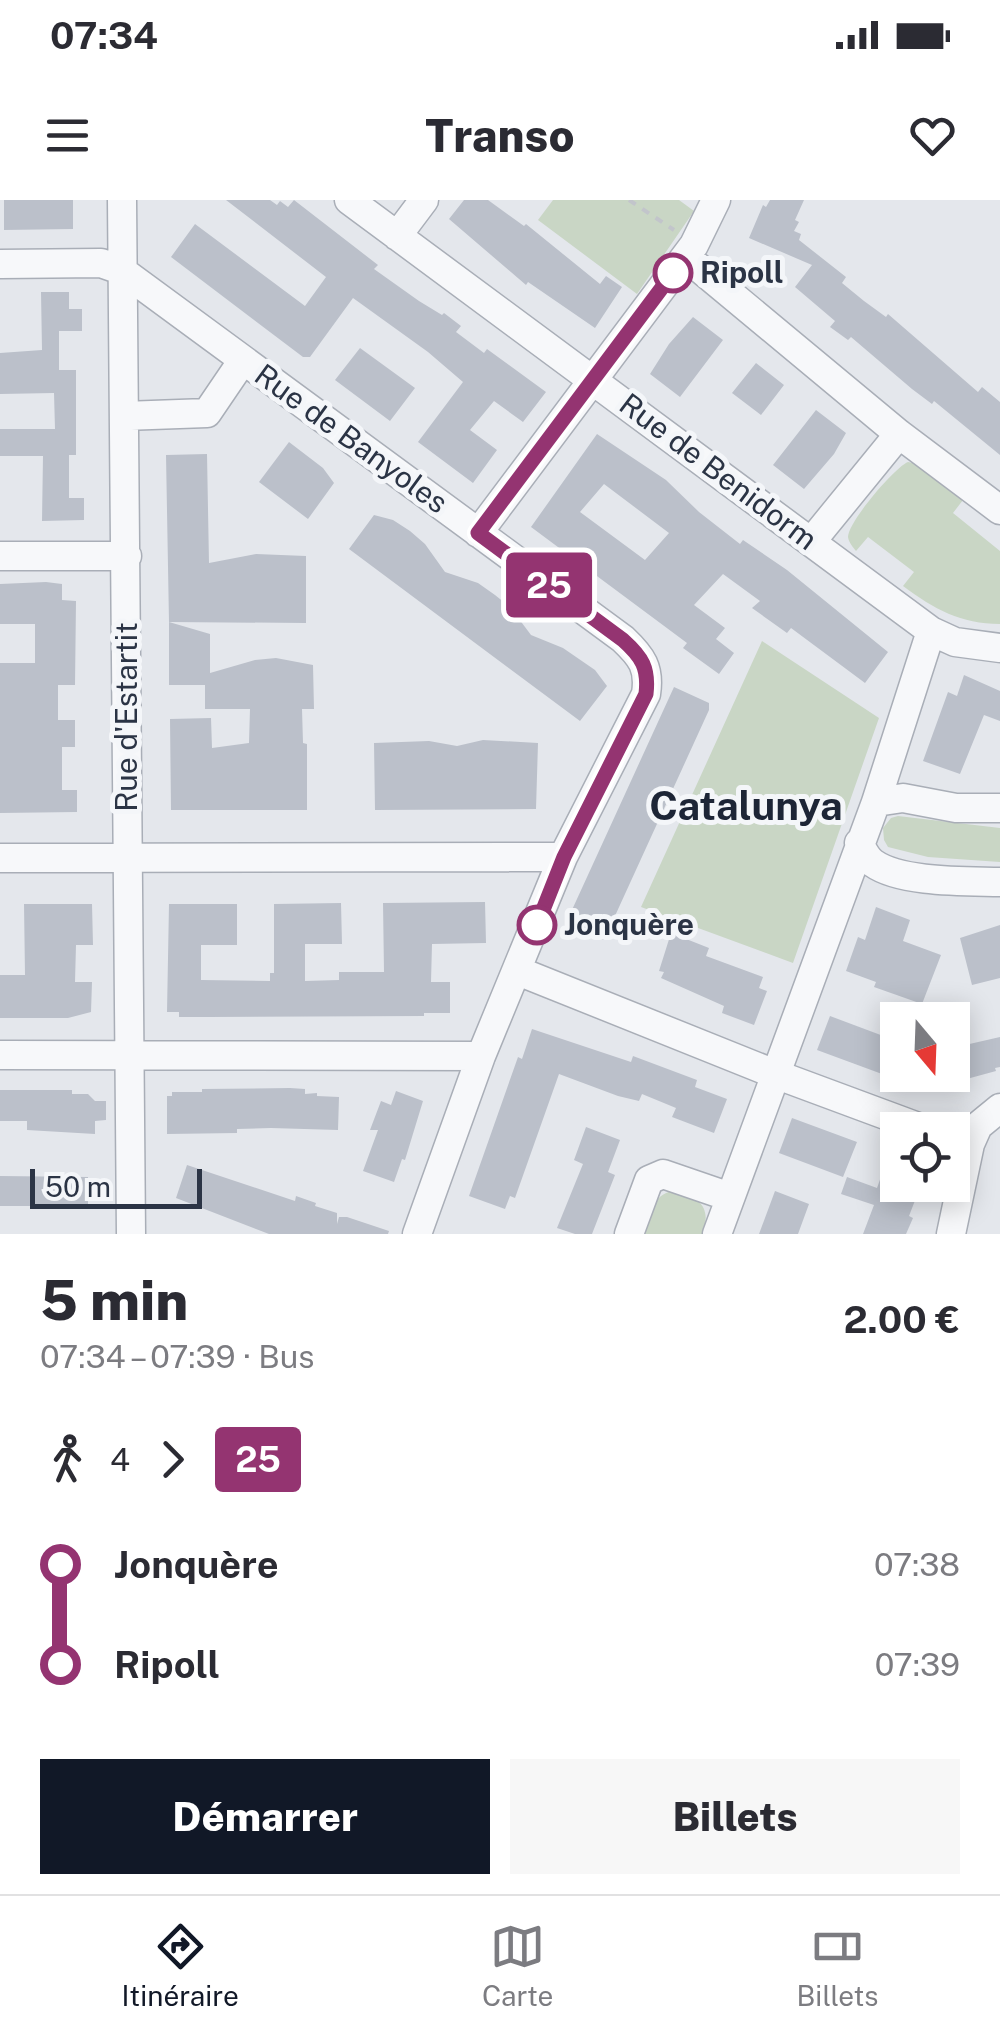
<!DOCTYPE html>
<html lang="fr">
<head>
<meta charset="utf-8">
<style>
  :root { --surface:#fff; --page:#f7f7f7; --text:#2b2b33; --muted:#7c7c81; --line:#e1e1e2; --accent:#111827 }
  body { margin:0; font-family:"Public Sans",sans-serif; background:var(--page); color:var(--text); height:100vh; display:flex; flex-direction:column; font-size:38px; white-space:nowrap }
  * { box-sizing:border-box; margin:0 }
  p { font-size:32px; color:var(--muted) }
  .icon { flex:none; width:55px; height:55px; fill:none; stroke:currentColor; stroke-width:2; stroke-linecap:round; stroke-linejoin:round }
  .map { position:relative; height:1034px; overflow:hidden }
  .drawer { display:flex; flex-direction:column; background:var(--surface); flex:1 }
  .drawer>* { flex:none }
  .badge { padding:0 20px; border-radius:8px; font-size:35px; line-height:65px }
  .needle { width:65px; rotate:161deg }
  .fabs { position:absolute; left:880px; top:802px; display:grid; gap:20px }
  .fabs a { display:grid; place-items:center; width:90px; height:90px; border-radius:0px; background:var(--surface); box-shadow:0 5px 25px #0003; font-size:50px }
  .scale { position:absolute; left:30px; bottom:25px; width:172px; box-sizing:border-box; padding-left:10px; border:5px solid #2b3445; border-top:0; font-size:28px; line-height:35px; white-space:nowrap; color:#2b3445; -webkit-text-stroke:8px #f4f6f9; paint-order:stroke }
  .map>.badge { position:absolute; translate:-50% -50%; box-shadow:0 0 0 5px #fff }
  .legs { display:flex; align-items:center; gap:15px; height:110px; padding:0 40px; font-size:32px }
  .legs p { margin-inline-start:auto }
  .head { display:flex; align-items:center; justify-content:space-between; height:170px; padding:0 40px }
  h1 { font-size:55px; font-weight:800; line-height:75px }
  .action { display:flex; gap:20px; margin-top:auto; padding:20px 40px }
  .action a { flex:1; height:115px; border-radius:0px; background:var(--accent); color:#fff; font-size:40px; font-weight:800; line-height:115px; text-align:center }
  .action a+a { background:var(--page); color:var(--text) }
  ul { padding:0 40px; list-style:none }
  li { display:flex; align-items:center; gap:35px; height:100px; font-size:38px }
  li i { display:grid; place-items:center; width:15px; height:100%; margin:0 12px; background:currentColor }
  li i::after { content:''; width:25px; height:25px; margin:-12px; border:8px solid; border-radius:50%; background:var(--surface) }
  li p { margin-inline-start:auto }
  li:first-child i { background:linear-gradient(#0000 50%,currentColor 0) }
  li:last-child i { background:linear-gradient(currentColor 50%,#0000 0) }
  .status { display:flex; justify-content:space-between; align-items:center; height:70px; padding:0 50px; background:var(--surface); direction:ltr }
  .status svg { height:28px; fill:currentColor }
  header { display:flex; justify-content:space-between; align-items:center; height:130px; padding:0 40px; background:var(--surface); font-size:45px; font-weight:800 }
  .tabs { display:flex; justify-content:space-around; align-items:center; height:140px; border-top:2px solid var(--line); background:var(--surface); font-size:28px; color:var(--muted) }
  .tabs a { display:grid; justify-items:center; gap:5px }
  .tabs .on { color:var(--accent) }
  .map>svg:first-child { display:block }
</style>
</head>
<body>
<div class="status"><b>07:34</b><svg viewBox="0 0 49 12"><path d="M0 12V9h3v3zM5 12V6h3v6zM10 12V3h3v9zM15 12V0h3v12zM26 1h20v11H26zM47 4h2v5h-2z"/></svg></div>
<header><svg class="icon" aria-label="menu" viewBox="0 0 24 24"><path d="M4 6h16M4 12h16M4 18h16"/></svg>Transo<svg class="icon" aria-label="heart" viewBox="0 0 24 24"><path d="M12 20l-8-8c-3-5 5-10 8-4 3-6 11-1 8 4z"/></svg></header>
<div class="map">
<svg width="1000" height="1034" viewBox="0 0 1000 1034">
  <rect width="100%" height="100%" fill="#e4e7ec"/>
  <!-- green -->
  <path fill="#c9d6c5" d="M553,0H679L694,11L637,94L538,20Z
    M908,262L918,264L963,300L953,313L1000,351V424C961,424 934,409 903,386L914,372L868,337L856,351C853,347 849,343 848,337C848,322 895,267 908,262Z
    M762,441L879,518L793,763L641,707Z
    M898,616L1000,628V662L928,657L888,647L884,640L883,628L891,618Z
    M678,990C701,999 712,1009 702,1034H641C650,1013 653,992 678,990Z"/>
  <!-- building -->
  <path fill="#bbc0ca" fill-rule="evenodd" d="M4,0H73V29L4,30Z
    M226,0H270L277,5L280,1L288,7L294,0L378,65L374,69L419,101L442,115L444,113L461,126L456,132L484,153L487,149L546,192L523,222L494,201L470,230L497,250L473,283L418,242L463,182L428,152L353,98L310,157H303L171,57L195,24L305,106L326,77Z
    M464,0H488L524,26L526,24L600,84L606,76L622,87L595,128L528,82L526,85L449,19Z
    M770,0H804L795,20L799,22L794,31L801,34L799,40L846,77L842,83L864,101L886,117L888,114L978,192L982,187L1000,202V255L934,201L932,204L912,189L851,137L848,140L830,127L835,121L795,87L812,65L749,38L763,5L766,7Z
    M41,92H69V109H82V131H59V170H76V255H69V298H84V320L42,321L43,256H0V229H55L54,193L0,194V153L42,150Z
    M693,117L723,140L680,197L650,174L669,144Z
    M360,148L415,188L390,221L335,180Z
    M756,163L784,185L761,215L732,193Z
    M816,210L846,233L834,254L804,289L773,265Z
    M597,234L666,280L699,312L740,344L743,340L787,370L888,452L865,483L791,428L787,433L752,408L760,401L723,374L694,405L725,428L716,439L734,453L719,474L683,448L687,443L531,327ZM604,284L669,333L645,360L580,312Z
    M289,242L323,268L334,283L308,319L259,282Z
    M207,254L209,363L256,354L306,356V423L169,422L166,255Z
    M374,315L393,320L410,331L425,344L445,372L478,383L495,395L510,407L531,435L563,448L595,470L607,486L580,521L349,349Z
    M46,382L62,384V400L76,401L75,485H58V520H75V547H62V590H77V612L0,613V463H35V424H0V384Z
    M169,422L210,434V473L255,460L276,458L313,465L314,509H302L303,543L307,544V610H171L170,519L211,518L212,548L249,543L250,509H205V485H169Z
    M964,475L1000,491V521L984,515L960,574L923,561L948,492L957,496Z
    M674,487L709,503V510L604,740L566,723Z
    M483,540L538,543L536,609L375,610L374,543L429,541L457,546Z
    M485,702L486,743L432,744L431,782H450V813H424V816L208,817H179V812H167L169,704H237V745H201V780L270,781V773H274V704L341,703L342,744H305V781L339,780V772H384L383,703Z
    M24,704H92L93,745H76L75,782H92L91,812L68,818H0V775H25Z
    M876,707L910,720L903,741L941,755L922,804L874,787L876,782L846,771L858,737L865,740Z
    M1000,725V778L972,785L960,738Z
    M671,733L709,748L706,756L763,777L759,788L767,791L754,825L722,813L724,806L661,778L664,772L659,771Z
    M830,816L894,840L882,874L817,850Z
    M532,829L631,862L633,856L697,880L695,887L727,899L714,933L672,917L676,908L642,894L639,901L618,896L559,874L515,998L510,996L505,1009L469,996L518,857L522,859Z
    M1000,837V867L995,868L996,871L952,883V848Z
    M290,888L305,889V894L317,893V896L339,897L338,930L271,928L237,929V933L167,934V896H172V892H202V889Z
    M0,890H72V894H88L95,901H106V920L95,921V934L27,930V921H0Z
    M396,891L423,901L405,960L402,959L394,982L363,971L378,930H370L381,901L391,905Z
    M792,918L857,942L843,977L779,953Z
    M586,927L620,940L608,972L615,975L592,1034H575L557,1028L583,964L574,960Z
    M895,937L898,985H921L909,1016L913,1018L906,1034H863L874,1005L841,994L847,977L877,988Z
    M187,965L295,1001L296,996L316,1003L315,1006L337,1013V1024L339,1017H347L389,1031L388,1034H269L176,998Z
    M0,976L88,977V1006H0Z
    M775,991L809,1004L798,1034H759Z"/>
  <g fill="none" stroke-linecap="round" stroke-linejoin="round">
    <defs>
      <path id="minor" d="M122,0L131,1034
        M349,0L931,431L955,442L1000,448
        M397,36L424,0
        M686,57L899,234L1000,310
        M0,64L101,63L121,70L623,439C642,457 650,468 646,494L563,657L481,856L417,1034
        M124,216L207,213L243,160
        M478,333L694,45L716,0
        M811,342L899,234
        M0,356H127
        M876,602L903,598L956,608H1000
        M859,643C863,650 866,658 873,663C901,683 966,681 1000,682
        M0,658L563,657
        M518,771L775,874L926,930
        M0,855L481,856
        M629,1034L649,980L663,974L730,997
        M717,1034L876,602L931,431
        M951,1034L970,944L978,926L1000,908"/>
    </defs>
    <!-- minor casing -->
    <use href="#minor" stroke="#a9aeb7" stroke-width="31"/>
    <!-- path -->
    <path stroke="#c2c5cb" stroke-width="4" stroke-dasharray="8 8" stroke-linecap="butt" d="M629,0L674,30"/>
    <!-- minor -->
    <use href="#minor" stroke="#f7f8fa" stroke-width="28"/>
  </g>
  <g fill="none" stroke-linecap="round" stroke-linejoin="round">
    <defs>
      <path id="line-1" d="M537,725L564,657L646,494C649,468 642,457 623,440L478,333L673,73"/>
    </defs>
    <!-- line-1 casing -->
    <use href="#line-1" stroke="#fff" stroke-width="22"/>
    <!-- line-1 -->
    <use href="#line-1" stroke="#943471" stroke-width="15"/>
  </g>
  <!-- markers -->
  <g fill="#fff" stroke="#943471" stroke-width="5">
    <circle cx="673" cy="73" r="18"/>
    <circle cx="537" cy="725" r="18"/>
  </g>
  <g text-anchor="middle" stroke-width="10" stroke-linejoin="round" paint-order="stroke">
    <!-- stop labels -->
    <g font-size="30" font-weight="bold" fill="#2b3445" stroke="#f4f6f9" text-anchor="start">
      <text x="700" y="83">Ripoll</text>
      <text x="564" y="735">Jonquère</text>
    </g>
    <!-- street labels -->
    <g font-size="30" fill="#2b3445" stroke="#f4f6f9">
      <text transform="translate(351 239) rotate(36)" y="10">Rue de Banyoles</text>
      <text transform="translate(718 272) rotate(37)" y="10">Rue de Benidorm</text>
      <text transform="translate(127 517) rotate(-90)" y="10">Rue d'Estartit</text>
    </g>
    <!-- district labels -->
    <g font-size="40" font-weight="bold" fill="#1d2536" stroke="#f4f6f9">
      <text x="746" y="620">Catalunya</text>
    </g>
  </g>
</svg>
<div class="fabs">
<a><svg class="needle" viewBox="-14 -14 28 28"><path d="M0-13l5 13h-10z" fill="#e53935"/><path d="M0 13l5-13h-10z" fill="#7c7c81"/></svg></a>
<a><svg class="icon" aria-label="locate" viewBox="0 0 24 24"><circle cx="12" cy="12" r="6"/><path d="M12 2v4M12 18v4M2 12h4M18 12h4"/></svg></a>
</div>
<div class="scale">50 m</div>
<b class="badge" style="left:549px;top:385px;background:#943471;color:#fff">25</b>
</div>
<section class="drawer">
<div class="head"><div><h1>5 min</h1><p>07:34 – 07:39 · Bus</p></div><b>2.00 €</b></div>
<div class="legs"><svg class="icon" aria-label="walk" viewBox="0 0 24 24"><circle cx="13" cy="4" r="2"/><path d="M13 8l-2 6 4 7M11 14l-3 7M7 12l3-4h3l4 4"/></svg>4<svg class="icon" aria-label="forward" viewBox="0 0 24 24"><path d="M9 5l7 7-7 7"/></svg><b class="badge" style="background:#943471;color:#fff">25</b></div>
<ul>
<li><i style="color:#943471"></i><b>Jonquère</b><p>07:38</p></li>
<li><i style="color:#943471"></i><b>Ripoll</b><p>07:39</p></li>
</ul>
<div class="action"><a>Démarrer</a><a>Billets</a></div>
</section>
<nav class="tabs">
<a class="on"><svg class="icon" aria-label="directions" viewBox="0 0 24 24"><path d="M12 3l9 9-9 9-9-9zM9 14v-3h6M13 9l2 2-2 2"/></svg>Itinéraire</a>
<a><svg class="icon" aria-label="map" viewBox="0 0 24 24"><path d="M3 6l6-2 6 2 6-2v14l-6 2-6-2-6 2zM9 4v14M15 6v14"/></svg>Carte</a>
<a><svg class="icon" aria-label="tickets" viewBox="0 0 24 24"><path d="M3 7h18v10H3zM15 7v10"/></svg>Billets</a>
</nav>
</body>
</html>
